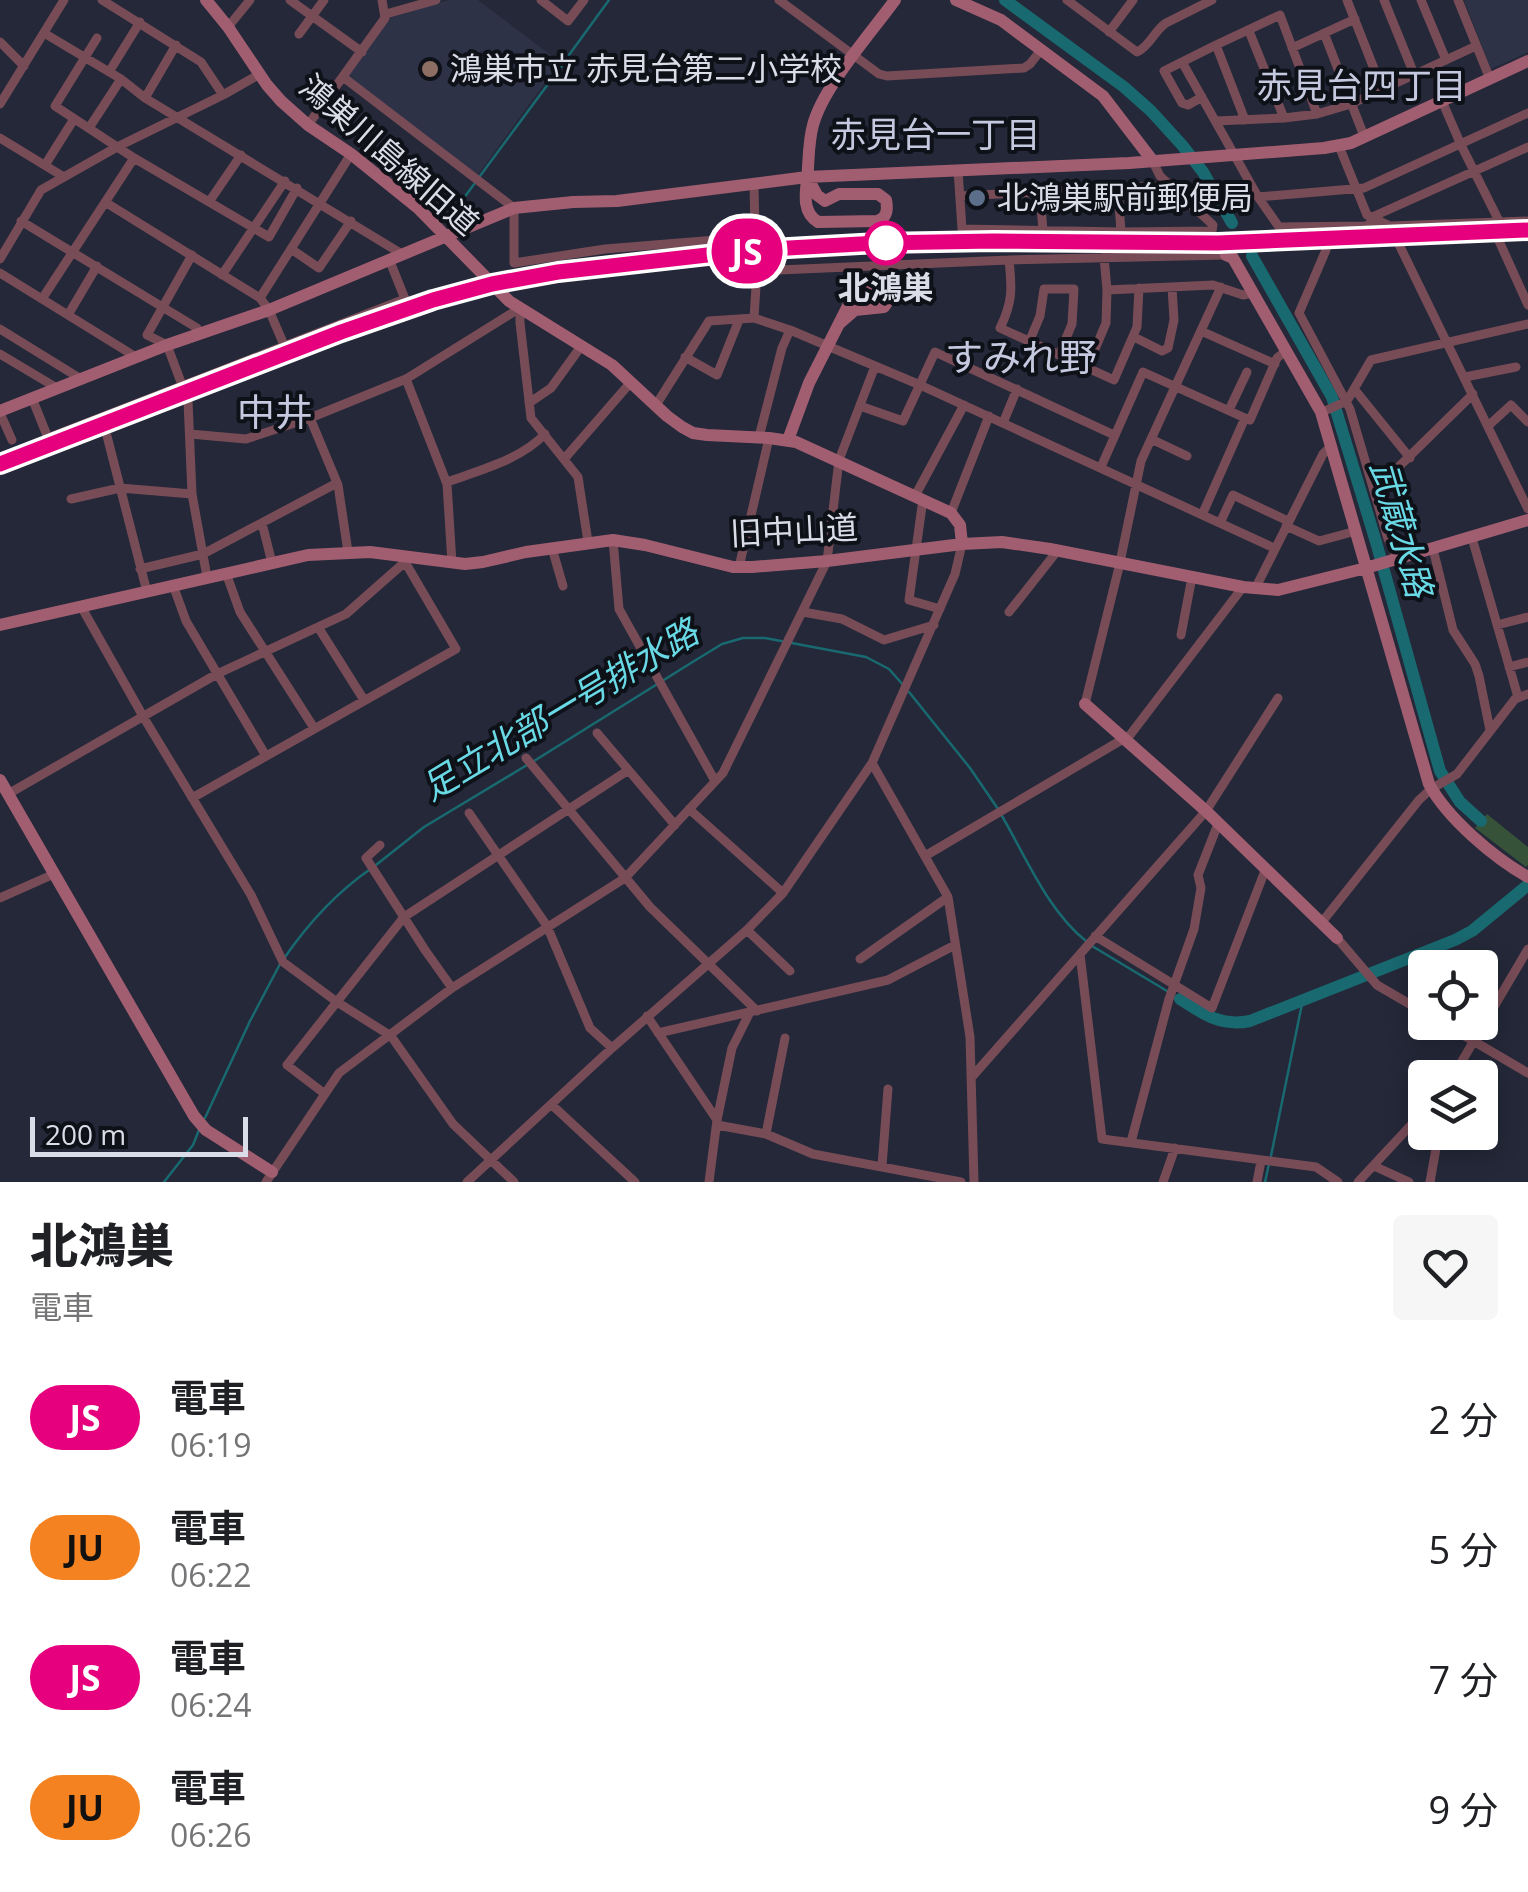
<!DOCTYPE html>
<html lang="ja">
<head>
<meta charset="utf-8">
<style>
  :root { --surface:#fff; --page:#f6f6f6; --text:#202124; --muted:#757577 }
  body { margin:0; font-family:"Open Sans","Noto Sans JP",sans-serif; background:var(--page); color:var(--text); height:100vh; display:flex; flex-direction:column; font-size:38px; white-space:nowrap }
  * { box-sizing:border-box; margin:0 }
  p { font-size:32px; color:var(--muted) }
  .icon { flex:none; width:55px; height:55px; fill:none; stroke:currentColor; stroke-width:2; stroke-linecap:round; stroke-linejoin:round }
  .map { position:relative; height:1182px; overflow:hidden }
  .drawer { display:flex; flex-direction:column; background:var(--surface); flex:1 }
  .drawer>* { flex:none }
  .badge { padding:0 20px; border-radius:32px; font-size:35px; line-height:65px }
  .fabs { position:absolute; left:1408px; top:950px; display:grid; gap:20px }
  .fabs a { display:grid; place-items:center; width:90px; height:90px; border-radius:10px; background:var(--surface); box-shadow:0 5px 25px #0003; font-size:50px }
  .scale { position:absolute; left:30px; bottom:25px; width:218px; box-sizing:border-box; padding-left:10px; border:5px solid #dadde8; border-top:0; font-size:28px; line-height:35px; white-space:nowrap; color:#dadde8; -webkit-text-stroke:8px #0f1118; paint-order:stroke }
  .map>.badge { position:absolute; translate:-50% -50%; box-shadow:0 0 0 5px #fff }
  .round { display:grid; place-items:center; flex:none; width:105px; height:105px; border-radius:10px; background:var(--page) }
  .overview { display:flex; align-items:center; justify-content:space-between; height:170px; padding:0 30px }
  h1 { font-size:48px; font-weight:800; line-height:75px }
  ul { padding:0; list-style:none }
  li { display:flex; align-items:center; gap:30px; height:130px; padding:0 30px }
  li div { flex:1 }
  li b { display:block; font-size:38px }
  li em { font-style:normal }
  li .badge { min-width:110px; font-weight:700; text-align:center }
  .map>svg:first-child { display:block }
</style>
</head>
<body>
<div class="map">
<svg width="1528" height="1182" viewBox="0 0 1528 1182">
  <rect width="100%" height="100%" fill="#242838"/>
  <!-- built -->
  <path fill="#2e3247" d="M448,0H478L560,62L477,176L349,78V74L390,18Z
    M1464,0H1528V52L1491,69Z"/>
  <!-- green -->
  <path fill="#365239" d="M1487,814L1528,847V865L1526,867L1475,828Z"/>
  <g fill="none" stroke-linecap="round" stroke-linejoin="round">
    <!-- stream -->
    <path stroke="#196970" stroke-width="2.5" d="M569,55L609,0
      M480,176L563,64
      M446,222L475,183
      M909,692L970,768L998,809
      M534,761L691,663L722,644L743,638H765L866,657L889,669L904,686
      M1002,816C1026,857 1048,911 1086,941
      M376,865L424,827L527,765
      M1092,946L1167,991
      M285,957C308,924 336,893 369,870
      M205,1118L250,1021L280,964
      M1271,1156L1303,999
      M164,1182L193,1145L199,1130
      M1265,1182L1269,1164"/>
    <!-- river -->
    <path stroke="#196970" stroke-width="12" d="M1005,0L1124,87L1151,111L1182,145L1203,172L1232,223
      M1252,256L1332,397L1376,542L1440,771L1460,802L1481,821
      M1180,999C1203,1014 1221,1027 1250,1021L1455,940L1472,931L1528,885"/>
    <!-- street -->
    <path stroke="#774c57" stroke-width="9" d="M102,0L201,62L223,95
      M290,0L362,52
      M541,0L568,21L584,0
      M779,0L879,74L887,76L1024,68L1030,64L1041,50
      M1067,0L1137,52C1150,46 1154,31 1166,23L1212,0
      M1347,0L1382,89
      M1384,0L1414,74
      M1421,0L1446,60
      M1458,0L1490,79
      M386,14L436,0
      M228,27L250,0
      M1249,31L1284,118
      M1109,32L1133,0
      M44,33L121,79L145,98L402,254
      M1324,33L1364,136
      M299,34L324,0
      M97,38L55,106L134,158L269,237L297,188
      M0,42L24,66
      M1292,48L1355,19
      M1182,62L1258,197L1279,227L1365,226L1378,222
      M109,72L140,22
      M343,77L514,208V263L605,249L753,237L755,232L754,184
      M1202,97L1188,105L1182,103L1164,71L1216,45
      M145,98L176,45
      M1442,101L1461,145L1499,221
      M0,104L64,0
      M1245,120L1216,45L1280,15L1317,114
      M1216,121L1284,118L1317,114L1351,104L1476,46
      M308,125L385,18L382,0
      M89,128L121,79
      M0,138L64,177
      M1339,146L1367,215L1390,226L1528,221
      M45,165L74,119
      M958,170L962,229L1121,232L1212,231L1213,225L1160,176L1152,160
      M1118,189L1121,232
      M1040,193L1043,231
      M960,196L1159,186L1167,182
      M1258,197L1364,188L1528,113
      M105,202L260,298L269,310L284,345
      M209,202L241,155
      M1370,218L1528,147
      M21,221L197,328L199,334
      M1390,226L1528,509
      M1499,241L1528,305
      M291,249L319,268L351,221
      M1326,250L1299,313L1350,409L1388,539L1398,559
      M192,255L147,335L167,345L188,401L192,494L207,577
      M0,259L41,190L117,147L223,95L260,74
      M1009,260C1012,288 1013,302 1000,328L1114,380L1137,327L1139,288
      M0,273L136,357
      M222,275L285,181
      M1107,290L1213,285L1243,295L1254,293
      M260,298L351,154
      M42,299L134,158
      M520,308V323L531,418L578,477L588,542
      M68,315L97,266
      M754,318L757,271L1009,260L1226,255
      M0,329L81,379
      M1201,331L1275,364
      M1134,337L1162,351L1168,348L1174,320L1172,287
      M1029,342L1040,316L1044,289H1074L1072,324L1059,355
      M0,354L57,388
      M685,357L717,375L739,320
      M1087,368L1106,323L1107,290L1104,257
      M1465,377L1516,367
      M406,379L447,484L452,563
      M1355,390L1410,458
      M32,398L48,438L405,299L389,259
      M529,403L551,388L582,345
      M656,405L709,321L754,318L790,330L920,385L1274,548
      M860,406L903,421L935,352L1114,435
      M1229,410L1247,372
      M1327,410L1347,401L1371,360L1528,324
      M0,413L12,440
      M310,418L338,485L348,552
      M1003,423L1017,389
      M1488,426L1511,405L1528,422
      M190,434L246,439L310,418L406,379L520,308
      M107,436L147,592
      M759,437L782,348L790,330
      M1151,439L1187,456
      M565,458L631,382
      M1101,467L1143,372L1245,418
      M447,482C480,470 520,460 545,434
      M1375,490L1473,394
      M915,496L964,405
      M71,499L120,488L192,494
      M923,499L909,600L940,609
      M951,513L989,416
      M1202,515L1245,418L1250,420L1277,358L1287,350
      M262,523L272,563
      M1220,523L1233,495L1288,521
      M1286,526L1319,541L1356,531
      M1472,538L1518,697
      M613,540L619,609L715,781
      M552,548L563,586
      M1433,549L1453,630L1475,664L1479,676L1490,730
      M739,567L769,438
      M140,569L203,554L337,483
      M226,573L240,612L314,728
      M173,585L186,621L266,756
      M1255,589L1323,454L1331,446
      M82,608L144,718L251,895L283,962L337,1002L391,1036L453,1124L514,1182
      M803,612L842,619L884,640L934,625
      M1009,612L1058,550
      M1497,625L1528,617
      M318,627L364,700
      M1181,635L1192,577
      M1509,667L1528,662
      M1085,704L1119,567L1141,461L1221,287
      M597,733L675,825
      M526,758L650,907L757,1011
      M872,763L948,897L970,1037L974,1182
      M8,794L217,674L346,614L405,562V557
      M192,798L456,649L405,562
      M689,809L783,893
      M469,813L547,926L590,1028L612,1048
      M380,845L366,858L425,950L452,988
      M925,856L1130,735L1243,587
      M0,898L54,874
      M1322,922L1419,800L1431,789L1457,774L1515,699L1528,694
      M747,930L790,971
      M1095,936L1212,1008L1266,868
      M1337,938L1377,985L1425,1013
      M1080,954L1102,1139L1316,1167L1338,1182
      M860,959L948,897
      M647,1016L717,1120L709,1182
      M1441,1022L1528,1073
      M658,1033L888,980L955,945
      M971,1078L1206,811L1278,698
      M1452,1078L1528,949
      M325,1094L287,1065L404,917L627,771
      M552,1105L635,1182
      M717,1120L732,1048L750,1012
      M717,1125L766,1134L813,1154L961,1182
      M766,1134L785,1038
      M1131,1142L1169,999L1194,929L1201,888L1198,875L1218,824
      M882,1166L888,1089
      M1374,1166L1409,1182
      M266,1182L339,1073L452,988L625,878L723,773L827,561L839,460L875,366
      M467,1182L612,1048L747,930L783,893L872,763L955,574L962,544
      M1163,1182L1175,1148
      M1257,1182L1261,1161
      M1358,1182L1425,1110
      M1430,1182L1439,1132"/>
    <!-- secondary -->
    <path stroke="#a25e71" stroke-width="12" d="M206,0L228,27L267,85L281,101L308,125L351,154L418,208L509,301L612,365L667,416L682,427L693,433L707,435L769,438L796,442L951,513L960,525L962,544
      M956,0L1001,20L1103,96L1152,160
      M807,177L817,195L825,201L839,194H878L886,200C888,210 887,218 877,221L818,222C803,213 805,196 807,180C809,162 808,143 813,125C823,87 871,33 895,0
      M1226,255L1233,258L1321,412L1429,784C1447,818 1494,858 1528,877
      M0,411L167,345L269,310L514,208L573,202L617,201L807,177L1129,163L1324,148L1351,143L1528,61
      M788,440L809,383L855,292C864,285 878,282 887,290L888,301L884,307L855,310L840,323
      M0,625L308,555L370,552L465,564L483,562L526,552L613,540L645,545L733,567H752L827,561L962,544L1002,542L1050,549L1243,587L1278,590L1366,568L1528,520
      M1085,704L1206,811L1337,938
      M0,780L194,1116L206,1130L272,1172"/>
    <!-- rail -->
    <path stroke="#b6b9c5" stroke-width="2.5" stroke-dasharray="18 18" stroke-linecap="butt" d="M0,465L341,333L433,300L492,284L558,272L751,250L878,243L1018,241L1218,243L1528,230"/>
  </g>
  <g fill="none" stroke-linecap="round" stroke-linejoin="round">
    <defs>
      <path id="line" d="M0,464L341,332L433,300L492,284L558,272L751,250L878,243L994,241L1218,243L1528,230"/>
    </defs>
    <!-- line casing -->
    <use href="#line" stroke="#fff" stroke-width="22"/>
    <!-- line -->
    <use href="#line" stroke="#e6007e" stroke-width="15"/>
  </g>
  <!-- markers -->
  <circle fill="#8d6e63" stroke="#0f1118" stroke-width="4" cx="430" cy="69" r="10"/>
  <circle fill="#5c6f8a" stroke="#0f1118" stroke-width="4" cx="977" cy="198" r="10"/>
  <circle fill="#fff" stroke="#e6007e" stroke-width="5" cx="886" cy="243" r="20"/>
  <g text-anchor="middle" stroke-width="8" stroke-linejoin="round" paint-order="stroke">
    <!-- poi labels -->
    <g font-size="32" fill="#dadde8" stroke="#0f1118" text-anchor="start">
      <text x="450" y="80">鴻巣市立 赤見台第二小学校</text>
      <text x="997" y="209">北鴻巣駅前郵便局</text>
    </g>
    <!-- street labels -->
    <g font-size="32" fill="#dadde8" stroke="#0f1118">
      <text transform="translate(389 155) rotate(41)" y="11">鴻巣川島線旧道</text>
      <text transform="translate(794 531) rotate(-3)" y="11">旧中山道</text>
    </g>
    <!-- stop labels -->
    <g font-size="32" font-weight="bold" fill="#dadde8" stroke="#0f1118">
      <text x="886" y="299">北鴻巣</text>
    </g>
    <!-- neighbourhood labels -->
    <g font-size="35" fill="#c4c9df" stroke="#0f1118">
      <text x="1362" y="98">赤見台四丁目</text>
      <text x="936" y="147">赤見台一丁目</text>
    </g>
    <!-- water labels -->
    <g font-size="35" font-style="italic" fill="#69dae5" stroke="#0f1118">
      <text transform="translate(1401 529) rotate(74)" y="12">武蔵水路</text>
      <text transform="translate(560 710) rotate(-31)" y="12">足立北部一号排水路</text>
    </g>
    <!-- quarter labels -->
    <g font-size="38" fill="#c4c9df" stroke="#0f1118">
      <text x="1021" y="371">すみれ野</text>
      <text x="275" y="426">中井</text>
    </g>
  </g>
</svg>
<div class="fabs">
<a><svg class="icon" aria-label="locate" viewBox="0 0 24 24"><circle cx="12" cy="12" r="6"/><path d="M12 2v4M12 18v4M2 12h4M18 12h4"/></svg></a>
<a><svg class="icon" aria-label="layers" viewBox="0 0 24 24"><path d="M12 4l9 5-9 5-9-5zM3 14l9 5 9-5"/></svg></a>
</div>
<div class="scale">200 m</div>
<b class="badge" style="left:747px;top:251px;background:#e6007e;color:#fff">JS</b>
</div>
<section class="drawer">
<div class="overview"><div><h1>北鴻巣</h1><p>電車</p></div><a class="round"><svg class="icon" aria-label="heart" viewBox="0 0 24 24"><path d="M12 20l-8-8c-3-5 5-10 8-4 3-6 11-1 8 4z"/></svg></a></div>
<ul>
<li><span class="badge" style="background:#e6007e;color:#fff">JS</span><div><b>電車</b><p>06:19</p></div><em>2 分</em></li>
<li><span class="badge" style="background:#f58220;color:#111">JU</span><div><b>電車</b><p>06:22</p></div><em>5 分</em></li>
<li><span class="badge" style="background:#e6007e;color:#fff">JS</span><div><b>電車</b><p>06:24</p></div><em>7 分</em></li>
<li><span class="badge" style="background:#f58220;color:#111">JU</span><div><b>電車</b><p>06:26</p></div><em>9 分</em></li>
</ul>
</section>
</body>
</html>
